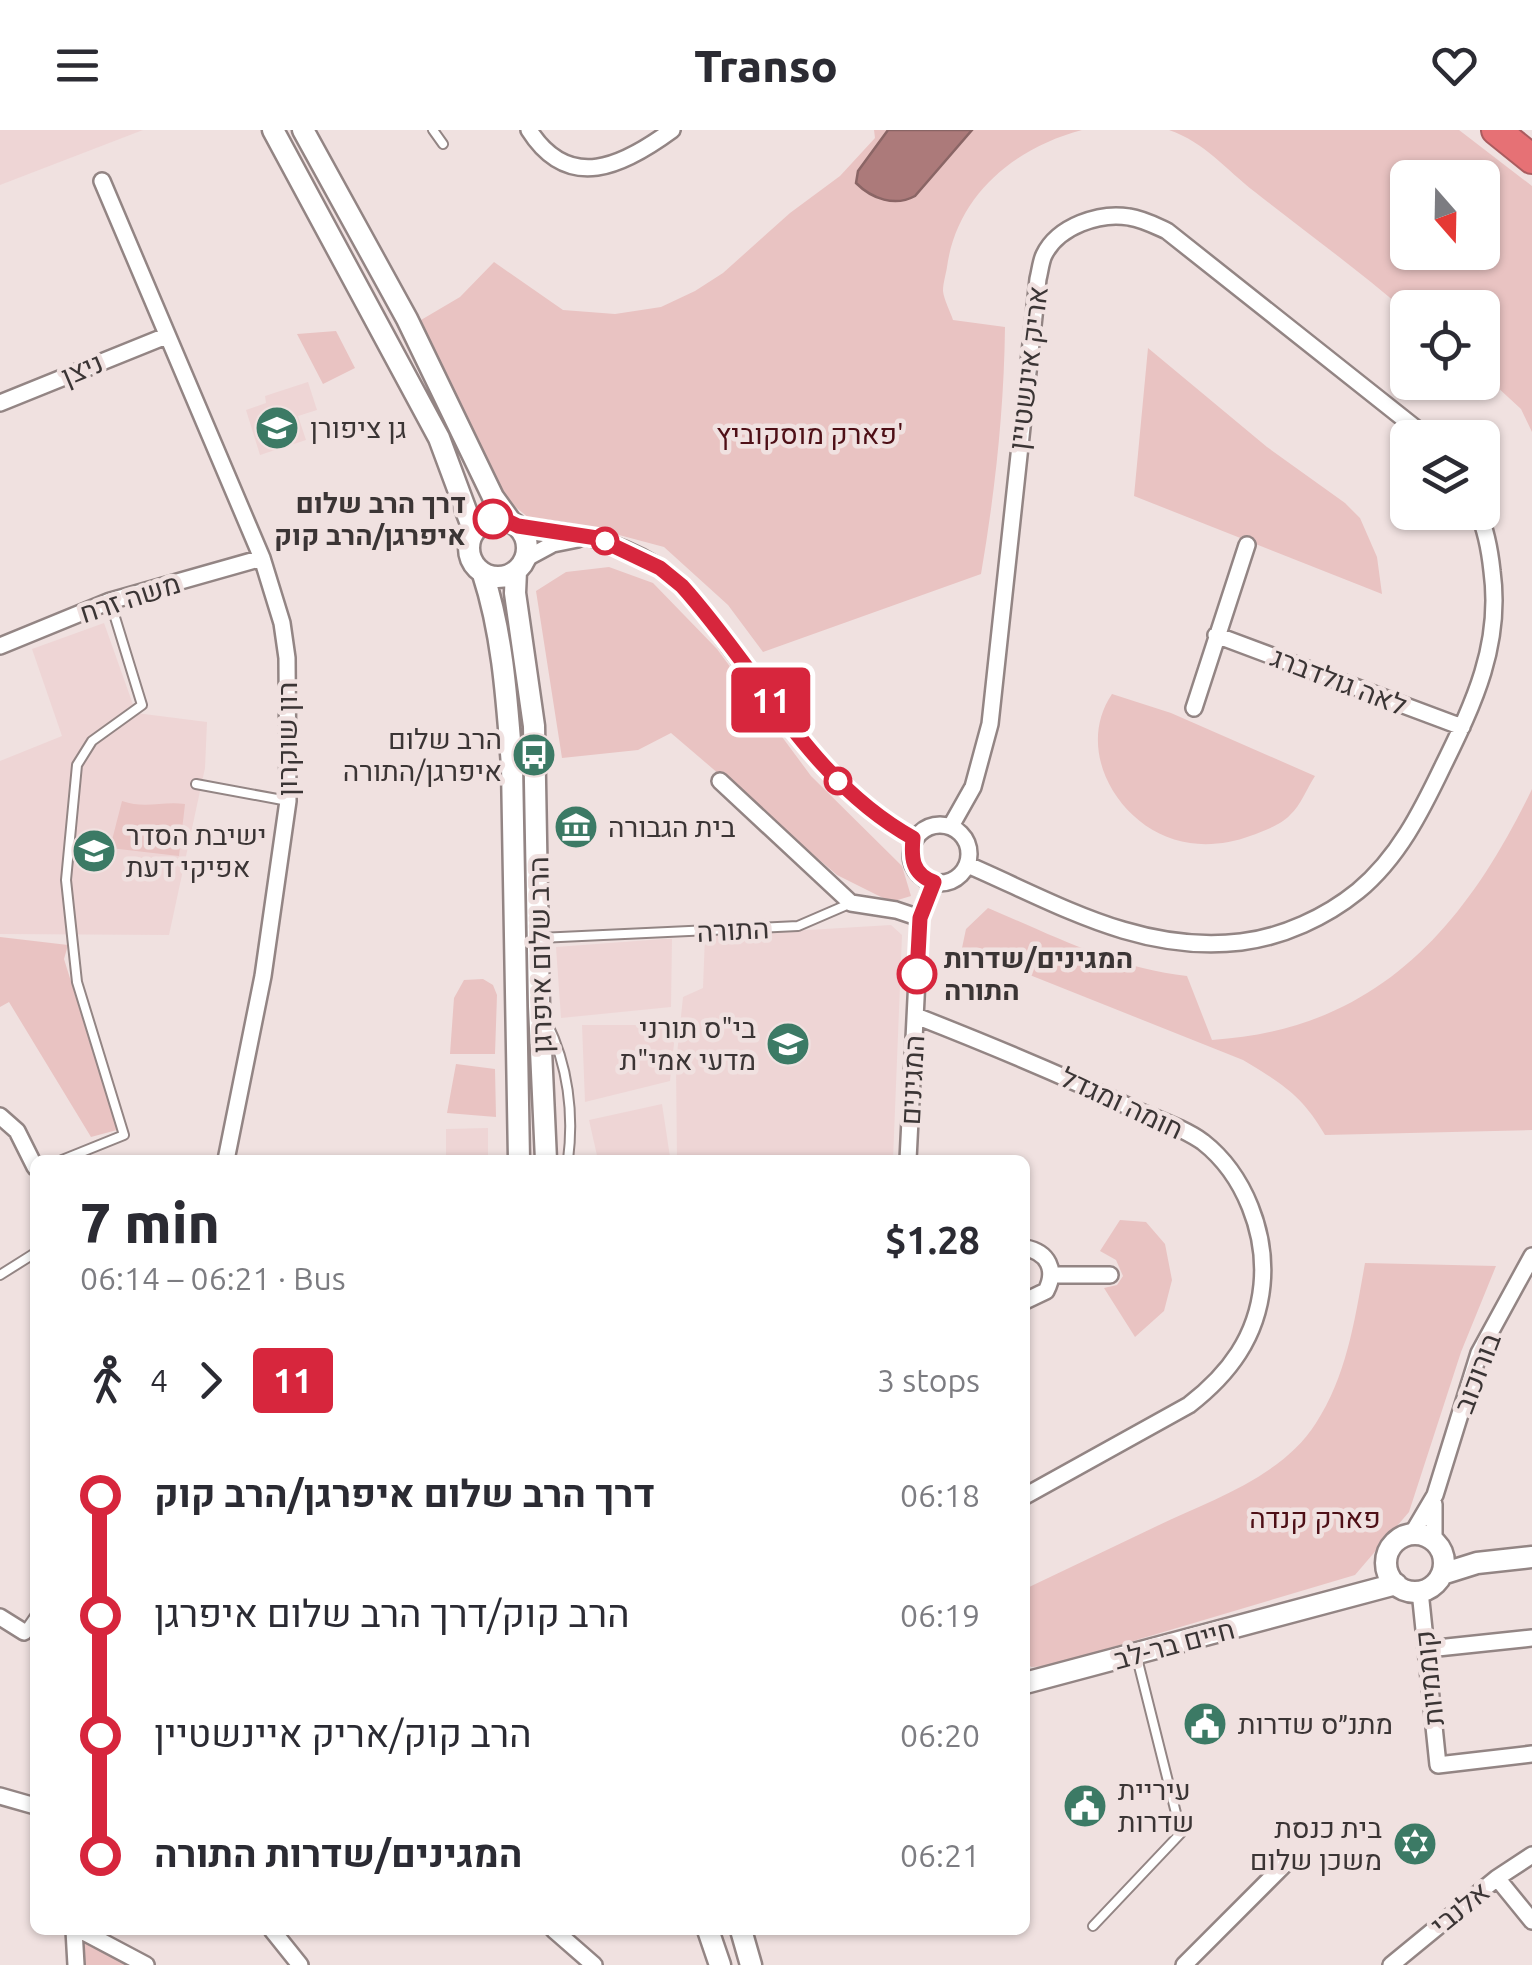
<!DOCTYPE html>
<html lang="en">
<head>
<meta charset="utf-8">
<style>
  :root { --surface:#fff; --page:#f7f7f7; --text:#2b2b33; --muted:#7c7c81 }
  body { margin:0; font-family:Ubuntu,Heebo,sans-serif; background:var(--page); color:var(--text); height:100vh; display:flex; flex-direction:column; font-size:38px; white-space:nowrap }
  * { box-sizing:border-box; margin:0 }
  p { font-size:32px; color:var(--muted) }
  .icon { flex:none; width:55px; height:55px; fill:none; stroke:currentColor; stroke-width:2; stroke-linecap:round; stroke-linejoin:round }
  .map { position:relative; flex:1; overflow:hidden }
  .side { position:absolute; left:30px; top:1025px; width:1000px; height:780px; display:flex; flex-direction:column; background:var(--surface); border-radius:15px; box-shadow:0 2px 8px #0004 }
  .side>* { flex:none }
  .badge { padding:0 20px; border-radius:8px; font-size:35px; line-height:65px }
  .needle { width:65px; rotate:160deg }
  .buttons { position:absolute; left:1390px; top:30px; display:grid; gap:20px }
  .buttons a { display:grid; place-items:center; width:110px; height:110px; border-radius:15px; background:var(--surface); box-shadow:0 2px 8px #0004; font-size:50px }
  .map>.badge { position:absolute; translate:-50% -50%; box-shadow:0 0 0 5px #fff }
  .legs { display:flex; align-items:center; gap:15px; height:110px; padding:0 50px; font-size:32px }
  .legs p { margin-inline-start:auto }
  .headline { display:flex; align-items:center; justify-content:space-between; height:170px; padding:0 50px }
  h1 { font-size:55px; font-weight:800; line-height:75px }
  ul { padding:0 50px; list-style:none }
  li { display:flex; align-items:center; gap:35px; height:120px; font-size:38px }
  li i { display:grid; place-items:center; width:15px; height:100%; margin:0 12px; background:currentColor }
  li i::after { content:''; width:25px; height:25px; margin:-12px; border:8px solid; border-radius:50%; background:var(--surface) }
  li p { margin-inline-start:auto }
  li:first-child i { background:linear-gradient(#0000 50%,currentColor 0) }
  li:last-child i { background:linear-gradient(currentColor 50%,#0000 0) }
  header { display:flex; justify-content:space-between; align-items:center; height:130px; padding:0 50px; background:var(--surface); font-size:45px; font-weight:800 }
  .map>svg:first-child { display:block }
</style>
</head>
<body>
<header><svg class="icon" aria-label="menu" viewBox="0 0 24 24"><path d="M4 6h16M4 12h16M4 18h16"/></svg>Transo<svg class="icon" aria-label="heart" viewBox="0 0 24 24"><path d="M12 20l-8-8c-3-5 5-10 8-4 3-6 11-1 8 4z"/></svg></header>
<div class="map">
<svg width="1532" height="1835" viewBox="0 0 1532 1835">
  <rect width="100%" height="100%" fill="#f0e1e0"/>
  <!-- built -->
  <path fill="#eed5d5" d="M0,0H143L0,55Z
    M308,252L317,280L298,286L306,310L260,325L246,280L266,273L265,266Z
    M104,493L136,583L207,592L205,638L169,805L0,804V631L62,606L32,519Z
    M891,795L902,805L893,1030H677L676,934L683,867L703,858L705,806Z
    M663,809H672L671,877L561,888L556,817Z
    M582,895H676L670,951L585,972Z
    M662,974L670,1027L598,1030L589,990Z
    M488,998V1030H446V999Z"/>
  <!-- green -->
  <path fill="#e9c3c2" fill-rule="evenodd" d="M874,0H1082C1014,18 957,65 947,137C946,144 943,153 943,161C944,170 950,181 953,190L1005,197C1004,281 995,362 981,444L763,522L728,475L664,417L589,397L534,392L503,367L421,190L460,167L494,132L563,180L615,184L661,177L695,161L723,143L790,83L840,46L875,8Z
    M1169,0H1459L1532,56V302L1521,279L1483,244L1482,178H1408L1407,182C1358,140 1306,102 1255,62C1225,39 1206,13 1169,0ZM1408,48H1482V122H1408Z
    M336,201L355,238L323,254L297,204Z
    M1148,218L1267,317L1345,373L1360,388L1377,427L1382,464L1134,366Z
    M609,437L653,453L717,519L811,646L902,736L911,766L891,772L837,745L671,603L638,620L562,628L536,461L566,442Z
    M1112,564L1171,583L1315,646C1307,658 1301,675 1290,685C1281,695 1263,701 1250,706C1232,713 1209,716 1190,713C1123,704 1072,623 1112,564Z
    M1532,659V1000L1325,1005C1302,965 1281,953 1243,930L962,818L966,799L988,778C1052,805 1117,839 1187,846L1212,910C1376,900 1465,798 1532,659Z
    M122,671C145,679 162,671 185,674L179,726L110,718Z
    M0,807L68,815L64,829L117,1000L91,1007L9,872L0,877Z
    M483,849L493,855L497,865L495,924H450L454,868L464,850Z
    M456,934L495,939L496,987L447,983Z
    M1120,1090L1146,1092L1165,1114L1172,1150L1164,1181L1135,1207L1104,1158L1117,1155L1123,1146L1116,1130L1100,1121Z
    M1365,1133L1496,1136L1461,1222L1409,1382L1355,1445L1049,1536L1031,1537L1025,1530V1459C1069,1438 1113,1417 1157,1396C1211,1370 1282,1347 1316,1293C1347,1245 1355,1189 1365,1133Z
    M79,1806L133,1835H81Z"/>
  <!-- water -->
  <path fill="#ac7a7a" stroke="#8a6565" stroke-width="2.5" d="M888,0H972L915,66C895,77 872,69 856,53L858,41Z"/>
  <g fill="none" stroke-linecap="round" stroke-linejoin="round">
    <defs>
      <path id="lane" d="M433,0L443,14
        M196,654L288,671
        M539,808L798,796L849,774
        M547,893C568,935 574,984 568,1030
        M62,1030L124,1005L77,852L66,750L77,635L92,611L142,575L110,471
        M0,1145L35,1123
        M24,1502L35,1486
        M1093,1796L1181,1703L1136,1524"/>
      <path id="street" d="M529,0C569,63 623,36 672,0
        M102,51L262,428L282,493L287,528L288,671L263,846L226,1030
        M0,273L166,206
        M518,396C569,402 613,408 657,436C689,456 711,492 733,521C786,591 836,665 913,708
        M527,428L553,414L578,409
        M1216,505L1462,597
        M0,516L110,471L262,428
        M1194,578L1247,415
        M720,651L851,773L896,780L920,788
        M911 724a29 29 0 1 1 58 0a29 29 0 1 1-58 0Z
        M951,696L973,657L990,594L1038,149C1040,141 1041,131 1044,125C1058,96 1100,82 1129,87C1143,89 1154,95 1167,101L1428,308
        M968,735C1058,774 1140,824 1241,812C1283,807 1326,787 1358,761C1398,728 1421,682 1443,636C1474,573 1502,514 1492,441C1490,422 1486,400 1478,382
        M916,886C990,915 1062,945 1134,979C1156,989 1184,998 1203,1012C1245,1045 1267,1104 1262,1155C1257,1207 1229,1244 1189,1275L1025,1366
        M0,986L17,1001L35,1037
        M908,1030L920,788L933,752
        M1025,1118C1048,1122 1057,1140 1046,1161L1025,1171
        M1051,1145H1110
        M1412,1404L1435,1365L1479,1223L1532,1126
        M1434,1411V1374
        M1420,1461L1438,1635L1532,1624
        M0,1487L24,1502
        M1428,1519L1532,1508
        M0,1666L35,1676
        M1497,1748L1532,1791
        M74,1800L76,1835
        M80,1800L146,1835
        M272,1800L300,1835
        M554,1800L594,1835
        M1184,1835L1285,1734
        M1391,1835L1497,1748L1532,1725"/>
      <path id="secondary" d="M273,0L439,308L474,402
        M303,0L407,189L493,367L511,392
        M469 418a29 29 0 1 1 58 0a29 29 0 1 1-58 0Z
        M516,441L515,463L534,596L539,876L546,1030
        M483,444C503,505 507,572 512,636L519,1030
        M1386 1433a29 29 0 1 1 58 0a29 29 0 1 1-58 0Z
        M1442,1444L1477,1433L1532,1427
        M1025,1553L1396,1454
        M708,1800L720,1835
        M741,1800L751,1835"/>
      <path id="highway" d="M1496,0L1532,29"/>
    </defs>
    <!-- lane casing -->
    <use href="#lane" stroke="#938584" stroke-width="12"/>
    <!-- street casing -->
    <use href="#street" stroke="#938584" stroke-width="20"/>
    <!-- secondary casing -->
    <use href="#secondary" stroke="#938584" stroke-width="25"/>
    <!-- highway casing -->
    <use href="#highway" stroke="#aa5c5f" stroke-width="32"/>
    <!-- lane -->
    <use href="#lane" stroke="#fff" stroke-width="8"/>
    <!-- street -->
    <use href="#street" stroke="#fff" stroke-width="15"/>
    <!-- secondary -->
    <use href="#secondary" stroke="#fff" stroke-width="20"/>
    <!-- highway -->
    <use href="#highway" stroke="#e67175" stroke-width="28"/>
  </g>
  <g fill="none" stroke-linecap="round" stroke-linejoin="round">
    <defs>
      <path id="line-1" d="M493,389H503L518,396L597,408L660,438L682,456C759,541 810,651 913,708C911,728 912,744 934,752L920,788L917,844"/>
    </defs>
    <!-- line-1 casing -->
    <use href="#line-1" stroke="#fff" stroke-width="22"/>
    <!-- line-1 -->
    <use href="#line-1" stroke="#d7263d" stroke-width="15"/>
  </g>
  <!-- icons -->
  <defs>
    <symbol id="school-disc" viewBox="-11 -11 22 22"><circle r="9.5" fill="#3c7a65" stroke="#f0e1e0"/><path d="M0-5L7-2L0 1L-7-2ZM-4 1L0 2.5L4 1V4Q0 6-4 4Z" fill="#fff"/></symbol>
    <symbol id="bus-disc" viewBox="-11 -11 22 22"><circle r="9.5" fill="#3c7a65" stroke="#f0e1e0"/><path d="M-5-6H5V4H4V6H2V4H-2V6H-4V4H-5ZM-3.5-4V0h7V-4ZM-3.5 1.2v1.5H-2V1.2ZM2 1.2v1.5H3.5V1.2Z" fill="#fff"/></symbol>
    <symbol id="museum-disc" viewBox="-11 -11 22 22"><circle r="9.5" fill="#3c7a65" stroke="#f0e1e0"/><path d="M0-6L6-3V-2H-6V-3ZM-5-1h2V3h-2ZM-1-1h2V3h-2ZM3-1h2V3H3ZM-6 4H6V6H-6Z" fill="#fff"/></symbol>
    <symbol id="university-disc" viewBox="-11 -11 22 22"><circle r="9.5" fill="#3c7a65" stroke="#f0e1e0"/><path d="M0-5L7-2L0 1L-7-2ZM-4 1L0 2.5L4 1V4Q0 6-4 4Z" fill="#fff"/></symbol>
    <symbol id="civic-disc" viewBox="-11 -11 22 22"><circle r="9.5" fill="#3c7a65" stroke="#f0e1e0"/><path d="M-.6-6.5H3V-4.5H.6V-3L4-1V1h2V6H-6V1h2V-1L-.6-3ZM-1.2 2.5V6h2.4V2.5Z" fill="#fff"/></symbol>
    <symbol id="synagogue-disc" viewBox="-11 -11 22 22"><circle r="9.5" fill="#3c7a65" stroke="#f0e1e0"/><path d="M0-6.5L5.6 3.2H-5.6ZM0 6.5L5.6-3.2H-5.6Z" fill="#fff"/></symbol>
  </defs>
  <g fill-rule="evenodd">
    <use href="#school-disc" x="252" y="273" width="50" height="50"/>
    <use href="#bus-disc" x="509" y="600" width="50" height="50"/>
    <use href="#museum-disc" x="551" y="672" width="50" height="50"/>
    <use href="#university-disc" x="69" y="696" width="50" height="50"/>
    <use href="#school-disc" x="763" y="889" width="50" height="50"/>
    <use href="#civic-disc" x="1180" y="1569" width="50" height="50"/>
    <use href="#civic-disc" x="1060" y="1651" width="50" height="50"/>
    <use href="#synagogue-disc" x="1390" y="1689" width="50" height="50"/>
  </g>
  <!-- markers -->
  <g fill="#fff" stroke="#d7263d" stroke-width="5">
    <circle cx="493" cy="389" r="18"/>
    <circle cx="605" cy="411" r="12"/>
    <circle cx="838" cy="651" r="12"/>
    <circle cx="917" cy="844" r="18"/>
  </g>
  <g text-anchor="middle" stroke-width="9" stroke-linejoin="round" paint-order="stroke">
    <!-- street labels -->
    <g font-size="28" fill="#3b3535" stroke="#f0e1e0">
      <text transform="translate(1028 238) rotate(-83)" y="10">אריק אינשטיין</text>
      <text transform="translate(82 239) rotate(-23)" y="10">ניצן</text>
      <text transform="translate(130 468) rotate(-18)" y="10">משה זרח</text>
      <text transform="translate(1339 551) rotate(21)" y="10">לאה גולדברג</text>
      <text transform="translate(287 609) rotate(-90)" y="10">רון שוקרון</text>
      <text transform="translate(733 800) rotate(-3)" y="10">התורה</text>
      <text transform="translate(540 825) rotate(-91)" y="10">הרב שלום איפרגן</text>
      <text transform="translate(912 950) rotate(-87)" y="10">המגינים</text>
      <text transform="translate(1122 973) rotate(25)" y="10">חומה ומגדל</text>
      <text transform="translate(1477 1243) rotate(-69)" y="10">בורוכוב</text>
      <text transform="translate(1174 1514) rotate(-15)" y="10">חיים בר-לב</text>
      <text transform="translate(1429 1548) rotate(-96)" y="10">קוממיות</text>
      <text transform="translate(1460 1778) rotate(-39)" y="10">אלנבי</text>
    </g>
    <!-- poi labels -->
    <g font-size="28" fill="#3b3535" stroke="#f0e1e0" text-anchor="start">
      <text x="310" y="308">גן ציפורן</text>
      <text x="502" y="619" text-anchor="end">הרב שלום<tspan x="502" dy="32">איפרגן/התורה</tspan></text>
      <text x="608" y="707">בית הגבורה</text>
      <text x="126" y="715">ישיבת הסדר<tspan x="126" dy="32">אפיקי דעת</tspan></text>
      <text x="756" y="908" text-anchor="end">בי"ס תורני<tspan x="756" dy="32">מדעי אמי"ת</tspan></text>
      <text x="1238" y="1604">מתנ״ס שדרות</text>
      <text x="1118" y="1670">עיריית<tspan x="1118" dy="32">שדרות</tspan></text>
      <text x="1382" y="1708" text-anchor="end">בית כנסת<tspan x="1382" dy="32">משכן שלום</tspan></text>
    </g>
    <!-- park labels -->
    <g font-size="28" fill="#4e0f16" stroke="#f0e1e0">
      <text x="810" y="314">פארק מוסקוביץ'</text>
      <text x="1315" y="1398">פארק קנדה</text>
    </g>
    <!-- stop labels -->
    <g font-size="28" font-weight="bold" fill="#3b3535" stroke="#f0e1e0" text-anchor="end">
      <text x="466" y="383">דרך הרב שלום<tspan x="466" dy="32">איפרגן/הרב קוק</tspan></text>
      <text x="944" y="838" text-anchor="start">המגינים/שדרות<tspan x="944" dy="32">התורה</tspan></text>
    </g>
  </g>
</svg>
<div class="buttons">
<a><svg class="needle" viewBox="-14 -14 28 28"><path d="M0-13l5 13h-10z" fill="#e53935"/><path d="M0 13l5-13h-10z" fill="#7c7c81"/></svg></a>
<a><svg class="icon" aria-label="locate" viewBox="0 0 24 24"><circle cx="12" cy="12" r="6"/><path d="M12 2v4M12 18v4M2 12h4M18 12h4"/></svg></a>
<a><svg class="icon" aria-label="layers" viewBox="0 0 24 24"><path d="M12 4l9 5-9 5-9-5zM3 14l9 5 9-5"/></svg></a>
</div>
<b class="badge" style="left:771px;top:570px;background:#d7263d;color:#fff">11</b>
<section class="side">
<div class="headline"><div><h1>7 min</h1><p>06:14 – 06:21 · Bus</p></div><b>$1.28</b></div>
<div class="legs"><svg class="icon" aria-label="walk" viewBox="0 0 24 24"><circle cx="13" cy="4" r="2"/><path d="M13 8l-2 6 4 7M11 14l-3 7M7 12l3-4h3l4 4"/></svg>4<svg class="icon" aria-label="forward" viewBox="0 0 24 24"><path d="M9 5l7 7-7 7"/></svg><b class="badge" style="background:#d7263d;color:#fff">11</b><p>3 stops</p></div>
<ul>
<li><i style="color:#d7263d"></i><b>דרך הרב שלום איפרגן/הרב קוק</b><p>06:18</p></li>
<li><i style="color:#d7263d"></i><span>הרב קוק/דרך הרב שלום איפרגן</span><p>06:19</p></li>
<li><i style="color:#d7263d"></i><span>הרב קוק/אריק איינשטיין</span><p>06:20</p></li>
<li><i style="color:#d7263d"></i><b>המגינים/שדרות התורה</b><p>06:21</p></li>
</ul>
</section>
</div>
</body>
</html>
